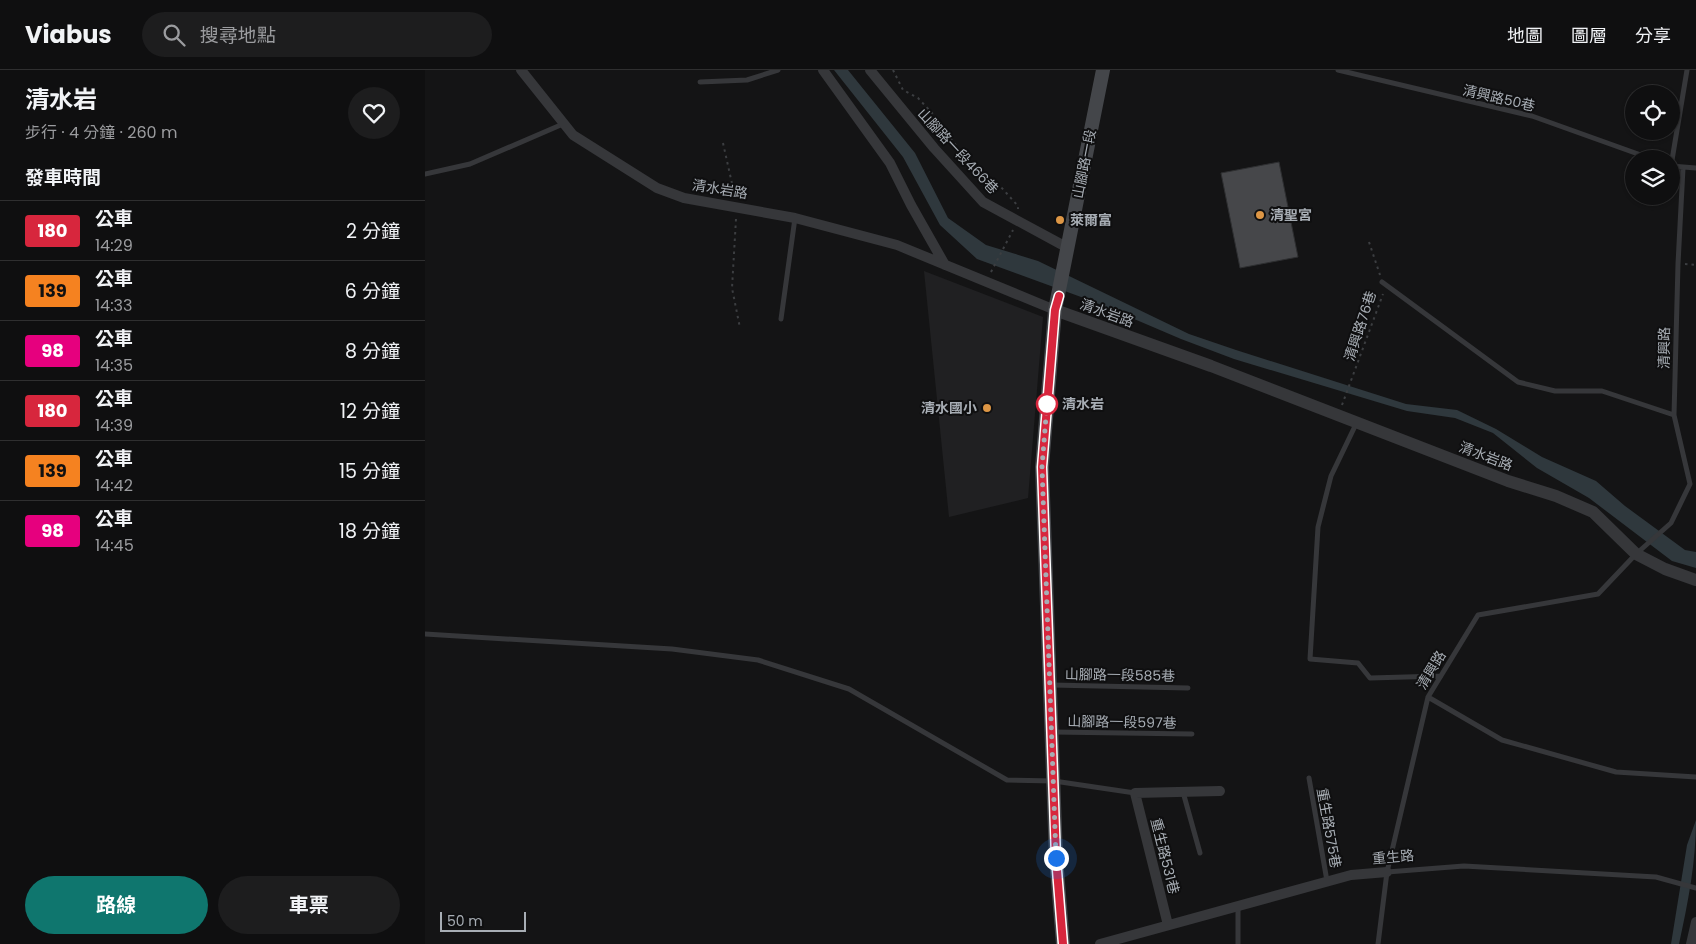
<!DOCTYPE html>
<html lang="zh-TW">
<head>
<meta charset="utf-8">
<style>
  :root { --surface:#0f0f10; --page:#1d1d1e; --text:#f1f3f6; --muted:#9b9c9f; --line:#2f2f30; --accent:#0f766e }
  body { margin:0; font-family:Poppins,"Noto Sans TC",sans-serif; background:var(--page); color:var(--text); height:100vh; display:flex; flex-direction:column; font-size:19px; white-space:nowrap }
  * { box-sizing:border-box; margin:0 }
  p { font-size:16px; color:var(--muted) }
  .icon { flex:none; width:28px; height:28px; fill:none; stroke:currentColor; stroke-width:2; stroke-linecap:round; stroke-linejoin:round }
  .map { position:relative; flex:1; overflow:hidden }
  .details { display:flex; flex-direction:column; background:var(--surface); width:425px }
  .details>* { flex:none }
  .badge { padding:0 10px; border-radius:4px; font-size:18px; line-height:32px }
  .buttons { position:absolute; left:1200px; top:15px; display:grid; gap:10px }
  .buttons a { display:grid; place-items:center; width:55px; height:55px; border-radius:50%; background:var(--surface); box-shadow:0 1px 4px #0004,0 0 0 1px var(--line); font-size:25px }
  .scale { position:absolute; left:15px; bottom:12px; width:86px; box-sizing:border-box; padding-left:5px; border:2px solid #a7adb4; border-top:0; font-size:14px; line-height:18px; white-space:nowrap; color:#a7adb4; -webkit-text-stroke:4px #0f0f10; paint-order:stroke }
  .you { position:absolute; width:25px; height:25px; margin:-12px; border:4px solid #fff; border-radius:50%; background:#1a73e8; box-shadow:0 0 0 8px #1a73e833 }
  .map>.badge { position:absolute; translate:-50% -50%; box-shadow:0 0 0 2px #fff }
  h2 { padding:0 25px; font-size:19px; line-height:45px }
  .round { display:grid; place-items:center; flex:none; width:52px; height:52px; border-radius:26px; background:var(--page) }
  .overview { display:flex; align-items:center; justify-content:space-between; height:85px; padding:0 25px }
  h1 { font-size:24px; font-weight:700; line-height:38px }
  .button { display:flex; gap:10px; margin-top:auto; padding:10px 25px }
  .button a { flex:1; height:58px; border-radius:30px; background:var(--accent); color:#fff; font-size:20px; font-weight:700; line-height:58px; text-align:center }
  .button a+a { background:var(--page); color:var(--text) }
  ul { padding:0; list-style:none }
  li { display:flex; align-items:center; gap:15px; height:60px; padding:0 25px; border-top:1px solid var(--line) }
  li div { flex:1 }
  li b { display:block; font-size:19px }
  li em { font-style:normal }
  li .badge { min-width:55px; font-weight:700; text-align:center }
  header { display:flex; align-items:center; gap:30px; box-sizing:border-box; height:70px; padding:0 25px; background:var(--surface); border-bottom:1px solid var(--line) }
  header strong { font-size:24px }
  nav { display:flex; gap:28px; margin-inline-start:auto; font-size:18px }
  .search { width:350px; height:45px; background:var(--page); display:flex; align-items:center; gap:12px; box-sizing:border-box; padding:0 18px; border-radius:28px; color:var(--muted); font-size:19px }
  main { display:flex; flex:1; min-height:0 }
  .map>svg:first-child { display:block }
</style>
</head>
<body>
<header>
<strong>Viabus</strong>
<div class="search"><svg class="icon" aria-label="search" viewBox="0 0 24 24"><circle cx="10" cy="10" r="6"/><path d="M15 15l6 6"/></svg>搜尋地點</div>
<nav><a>地圖</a><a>圖層</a><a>分享</a></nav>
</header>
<main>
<section class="details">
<div class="overview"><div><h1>清水岩</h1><p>步行 · 4 分鐘 · 260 m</p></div><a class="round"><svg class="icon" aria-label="heart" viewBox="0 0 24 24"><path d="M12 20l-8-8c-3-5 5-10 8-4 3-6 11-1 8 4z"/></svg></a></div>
<h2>發車時間</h2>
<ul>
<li><span class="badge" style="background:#d7263d;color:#fff">180</span><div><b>公車</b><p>14:29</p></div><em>2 分鐘</em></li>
<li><span class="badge" style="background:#f58220;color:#111">139</span><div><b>公車</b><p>14:33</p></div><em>6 分鐘</em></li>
<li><span class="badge" style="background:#e6007e;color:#fff">98</span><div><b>公車</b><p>14:35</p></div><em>8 分鐘</em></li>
<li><span class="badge" style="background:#d7263d;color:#fff">180</span><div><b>公車</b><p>14:39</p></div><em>12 分鐘</em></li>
<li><span class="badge" style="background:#f58220;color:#111">139</span><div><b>公車</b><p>14:42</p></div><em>15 分鐘</em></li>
<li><span class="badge" style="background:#e6007e;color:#fff">98</span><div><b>公車</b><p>14:45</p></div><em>18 分鐘</em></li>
</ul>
<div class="button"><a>路線</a><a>車票</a></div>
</section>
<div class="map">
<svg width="1271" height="874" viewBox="0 0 1271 874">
  <rect width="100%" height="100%" fill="#141415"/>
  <!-- built -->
  <path fill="#202022" d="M499,201L618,247L603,428L524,447Z"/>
  <!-- water -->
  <path fill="#2f383d" d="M409,0H423L490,83L523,148L561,175L613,191L764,264L811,280L981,334L1032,340L1071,359L1117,387L1171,411L1200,436L1260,480L1271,482V498L1247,491L1164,428L1112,398L1068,363L1030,348L982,341L809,289L756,269L667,231L552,189L515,155L478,87Z
    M1271,750C1271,792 1263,833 1254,874H1246L1262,775Z"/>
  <!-- building -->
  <path fill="#46474a" stroke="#2e2f31" d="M854,92L873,187L815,198L796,103Z"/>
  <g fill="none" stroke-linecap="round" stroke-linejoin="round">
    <!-- path -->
    <path stroke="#3c3e41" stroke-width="2" stroke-dasharray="2.5 4" stroke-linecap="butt" d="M468,0L478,20L493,28L507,43L538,85L575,116L593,136V139
      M298,73L310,127
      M311,149L307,218L315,258
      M944,172L955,205
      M1260,194L1271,195
      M566,202L588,160
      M917,335L958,224"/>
    <!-- service -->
    <path stroke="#36373a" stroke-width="5" d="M913,0L1107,46L1227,89
      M275,12L322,10L353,0
      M1246,96L1262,0
      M1246,96L1271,98
      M0,104L45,94L138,54
      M957,212L1093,312L1130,321H1177L1249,345
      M356,249L370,148
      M932,352L906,406L893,457L885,589L933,593L945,608L1016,606
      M0,564L247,579L333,590L424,619L582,710L629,711L710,723
      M627,615L763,618
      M1003,627L1077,670L1191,702L1271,707
      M628,662L767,664
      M884,708L902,811
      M758,722L775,783
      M962,802L1039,796L1231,807L1271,818
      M813,836V874
      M953,874L962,802L1003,627L1053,545L1173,524L1211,484L1246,453L1265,414L1249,345L1253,194L1258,98"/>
    <!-- minor -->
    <path stroke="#36373a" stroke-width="10" d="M96,0L148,65L232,118L259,128L370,148L472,175L630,240
      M398,0L465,93L486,135L520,195
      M445,0L509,78L558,132L643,178
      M743,855L710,723L795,721
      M675,874L926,805L962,802
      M1266,874L1271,852"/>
    <!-- tertiary -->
    <path stroke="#36373a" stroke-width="12" d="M630,240L786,296L1083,411L1131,426L1168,442L1211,484L1240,499L1271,510"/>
    <!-- secondary -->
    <path stroke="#44464a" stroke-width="14" d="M638,874L631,788L617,397L630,240L678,0"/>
  </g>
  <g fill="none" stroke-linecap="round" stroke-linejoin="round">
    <defs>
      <path id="line" d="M634,226L630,240L617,397L631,788L638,874"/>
    </defs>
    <!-- line casing -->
    <use href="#line" stroke="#fff" stroke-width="11"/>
    <!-- line -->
    <use href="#line" stroke="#d7263d" stroke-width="8"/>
    <!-- walk -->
    <path stroke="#a7adb4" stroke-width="5" stroke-dasharray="0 9" d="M622,334L617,397L631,788"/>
  </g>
  <!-- markers -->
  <g fill="#dd9645" stroke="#0f0f10" stroke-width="2">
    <circle cx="835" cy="145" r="5"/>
    <circle cx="635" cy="150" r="5"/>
    <circle cx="562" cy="338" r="5"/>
  </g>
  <circle fill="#fff" stroke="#d7263d" stroke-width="2.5" cx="622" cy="334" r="10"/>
  <g text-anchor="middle" stroke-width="4" stroke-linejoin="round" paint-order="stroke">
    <!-- street labels -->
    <g font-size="14" fill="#a7adb4" stroke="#0f0f10">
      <text transform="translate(1074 28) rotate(13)" y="5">清興路50巷</text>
      <text transform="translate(533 81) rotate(47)" y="5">山腳路一段466巷</text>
      <text transform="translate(659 94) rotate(-79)" y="5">山腳路一段</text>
      <text transform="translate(295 119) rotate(9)" y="5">清水岩路</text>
      <text transform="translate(682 243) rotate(20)" y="5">清水岩路</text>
      <text transform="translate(935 256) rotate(-72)" y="5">清興路76巷</text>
      <text transform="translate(1239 278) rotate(-89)" y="5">清興路</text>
      <text transform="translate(1061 386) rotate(21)" y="5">清水岩路</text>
      <text transform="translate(1006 600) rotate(-59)" y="5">清興路</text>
      <text transform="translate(695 605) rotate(1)" y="5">山腳路一段585巷</text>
      <text transform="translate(697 652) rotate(1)" y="5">山腳路一段597巷</text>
      <text transform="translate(904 758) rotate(80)" y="5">重生路575巷</text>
      <text transform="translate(740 786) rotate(76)" y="5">重生路531巷</text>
      <text transform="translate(968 787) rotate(-5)" y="5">重生路</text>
    </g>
    <!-- poi labels -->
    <g font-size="14" font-weight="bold" fill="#a7adb4" stroke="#0f0f10" text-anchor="start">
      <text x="845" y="150">清聖宮</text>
      <text x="645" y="155">萊爾富</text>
      <text x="552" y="343" text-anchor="end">清水國小</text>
    </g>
    <!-- stop labels -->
    <g font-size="14" font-weight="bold" fill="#a7adb4" stroke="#0f0f10" text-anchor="start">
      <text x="637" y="339">清水岩</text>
    </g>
  </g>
</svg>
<div class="buttons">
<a><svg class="icon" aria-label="locate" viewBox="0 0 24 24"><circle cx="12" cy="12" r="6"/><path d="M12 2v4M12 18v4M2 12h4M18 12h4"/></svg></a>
<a><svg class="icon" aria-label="layers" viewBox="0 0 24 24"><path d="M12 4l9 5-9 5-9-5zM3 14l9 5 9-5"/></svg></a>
</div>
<div class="scale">50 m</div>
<div class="you" style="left:631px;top:788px"></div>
</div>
</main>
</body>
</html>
